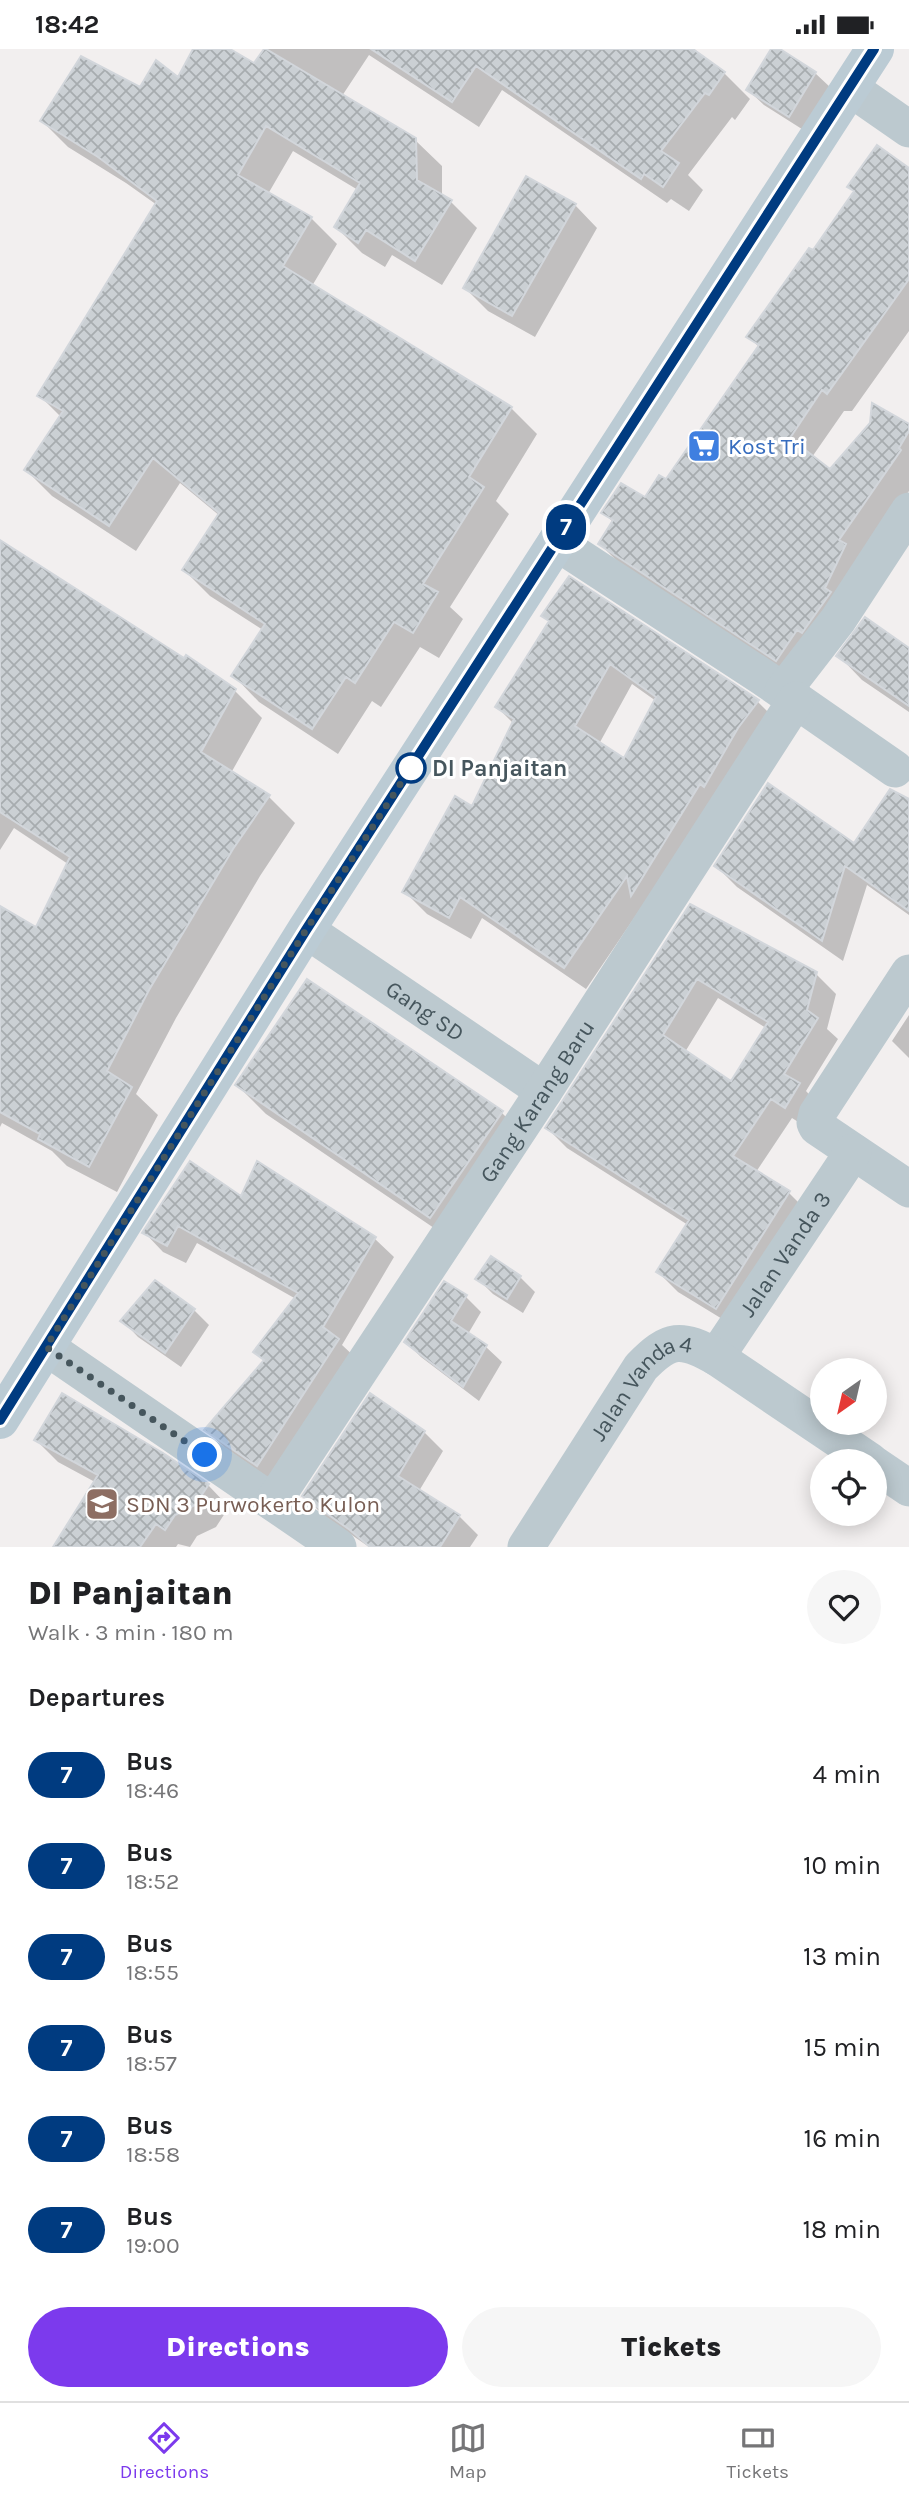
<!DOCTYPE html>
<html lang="en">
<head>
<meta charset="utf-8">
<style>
  :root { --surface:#fff; --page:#f6f6f6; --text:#202124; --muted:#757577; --line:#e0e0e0; --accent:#7c3aed }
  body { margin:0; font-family:Karla,sans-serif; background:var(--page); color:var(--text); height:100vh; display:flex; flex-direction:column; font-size:26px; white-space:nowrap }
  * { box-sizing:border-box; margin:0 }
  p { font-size:23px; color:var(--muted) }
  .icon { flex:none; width:38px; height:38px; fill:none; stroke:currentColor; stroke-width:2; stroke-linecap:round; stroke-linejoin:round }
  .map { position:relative; height:1498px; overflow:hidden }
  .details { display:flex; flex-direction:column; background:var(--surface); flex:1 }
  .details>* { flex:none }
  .badge { padding:0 14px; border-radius:23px; font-size:24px; line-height:46px }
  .needle { width:46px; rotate:214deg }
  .tools { position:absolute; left:810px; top:1309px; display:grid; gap:14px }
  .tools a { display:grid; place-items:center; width:77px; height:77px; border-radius:50%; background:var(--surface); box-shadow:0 4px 18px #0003; font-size:35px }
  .you { position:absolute; width:35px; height:35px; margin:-18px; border:5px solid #fff; border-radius:50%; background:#1a73e8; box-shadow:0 0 0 10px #1a73e833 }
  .map>.badge { position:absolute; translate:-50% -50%; box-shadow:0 0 0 4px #fff }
  h2 { padding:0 28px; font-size:26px; line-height:63px }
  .round { display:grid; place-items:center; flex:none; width:74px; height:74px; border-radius:37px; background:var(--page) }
  .summary { display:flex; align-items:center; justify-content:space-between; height:119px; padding:0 28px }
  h1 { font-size:33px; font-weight:800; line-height:52px }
  .button { display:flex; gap:14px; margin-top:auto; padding:14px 28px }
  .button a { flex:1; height:80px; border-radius:42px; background:var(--accent); color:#fff; font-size:28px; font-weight:800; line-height:80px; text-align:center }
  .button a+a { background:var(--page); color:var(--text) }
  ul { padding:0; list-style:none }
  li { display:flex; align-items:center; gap:21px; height:91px; padding:0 28px }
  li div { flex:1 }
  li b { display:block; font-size:26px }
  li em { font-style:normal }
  li .badge { min-width:77px; font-weight:700; text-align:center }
  .status { display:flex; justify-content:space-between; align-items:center; height:49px; padding:0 35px; background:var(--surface); direction:ltr }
  .status svg { height:19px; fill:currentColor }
  .tabs { display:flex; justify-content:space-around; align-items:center; height:98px; border-top:2px solid var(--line); background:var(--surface); font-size:19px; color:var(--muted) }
  .tabs a { display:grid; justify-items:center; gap:4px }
  .tabs .selected { color:var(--accent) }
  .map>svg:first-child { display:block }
</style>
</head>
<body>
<div class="status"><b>18:42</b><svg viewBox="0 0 49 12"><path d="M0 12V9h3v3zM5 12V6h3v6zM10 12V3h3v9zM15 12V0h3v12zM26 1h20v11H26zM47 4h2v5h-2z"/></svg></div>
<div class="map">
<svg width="909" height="1498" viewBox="0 0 909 1498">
  <defs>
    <pattern id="building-cross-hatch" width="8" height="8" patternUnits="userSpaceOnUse" patternTransform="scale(1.75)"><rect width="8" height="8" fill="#cbd0d4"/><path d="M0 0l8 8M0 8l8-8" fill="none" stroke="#a7acaf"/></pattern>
  </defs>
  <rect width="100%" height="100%" fill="#f2efef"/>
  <!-- shadow -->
  <path fill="#0003" fill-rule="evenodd" d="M195,0H227L255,17L266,0H690L724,24L750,50L735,71L732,68L688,126L703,141L689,162L671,150L667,154L502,41L479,78L369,6L342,47L415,91L442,117V147L451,153L477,179L442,236L392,206L385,218L362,204L336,178L358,141L293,102L268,145L311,169L337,195L312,237L511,359L537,385L496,452L509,465L450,558L463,570L439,609L420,598L381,658L372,652L338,705L259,653L234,627L263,581L210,547L184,521L220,467L180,434L136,502L52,447L26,421L61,368L39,346L157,156L126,134L68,98L42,72L179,31Z
    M774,0L815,24L831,39L805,82L764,56L748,41Z
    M909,121V282L852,362H844L812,408L831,422L909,377V442L861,512L799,632L622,517L600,495L614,474L604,464L645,451L666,433L759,298L748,287L813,204L855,143L850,138Z
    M575,156L597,179L535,288L488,262L465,239Z
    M0,493L235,642L262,669L231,724L268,747L295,774L260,827L176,969L136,1045L158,1066L117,1143L67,1117L52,1102L2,1074L0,1078V859L37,880L68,815L14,779L0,801Z
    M570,529L758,653L780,675L643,856L586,940L482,869L471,890L427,865L405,843L473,759L513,674L497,658L550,573L543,567ZM632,635L656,652L624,711L599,695Z
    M909,601V663L862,631L839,607Z
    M891,742L909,752V866L867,836L843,912L737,838L716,817L854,796Z
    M690,857L816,925L836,945L827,980L838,990L806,1042L819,1056L806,1078L792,1069L756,1123L789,1144L809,1164L737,1279L678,1243L658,1223L688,1176L567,1099L547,1079ZM718,949L766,979L732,1034L685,1003Z
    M909,966V1009L892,992Z
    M237,1036L502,1064L530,1092L459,1196L266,1065Z
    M258,1114L375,1190L394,1208L342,1296L357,1310L276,1434L225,1399L206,1381L265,1312L255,1302L296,1250L197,1194L186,1214L163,1203L145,1184L242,1150Z
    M520,1228L535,1243L523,1264L493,1245L478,1230Z
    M445,1234L466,1248L481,1263L468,1285L486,1298L502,1313L479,1352L421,1308L406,1293Z
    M194,1261L209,1276L181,1318L138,1288L123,1272Z
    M424,1383L443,1402L419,1442L459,1467L478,1486L470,1498H369L323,1466L304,1447Z
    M36,1391L208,1436L229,1458L216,1478L197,1487L190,1498L178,1495L176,1498H55L95,1433L58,1413Z"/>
  <!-- building -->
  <path fill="url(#building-cross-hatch)" stroke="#d2d6db" stroke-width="2" fill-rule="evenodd" d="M193,0H230L254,14L264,0H266L416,89L417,131L452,151L415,212L366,181L358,194L334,178L360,134L266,77L238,126L312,168L283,217L512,358L469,428L484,438L423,535L438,543L413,584L394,573L355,634L346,628L312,680L231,627L265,575L182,521L219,464L153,409L109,477L24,421L63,362L37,347L157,152L98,108L40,72L81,7L140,38L156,11L178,28Z
    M371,0H693L725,23L709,46L705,44L661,102L679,114L663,138L644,125L641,130L476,17L452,53Z
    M771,0H780L816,23L789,68L746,41Z
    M877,96L909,119V230L827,345L822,341L790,389L830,420L870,374L872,354L909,375V382L899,399L901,401L839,491L846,495L825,539L831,543L802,584L797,581L776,612L598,495L613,471L601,464L621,434L645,448L659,426L666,430L759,296L746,288L809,199L813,201L854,142L847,138Z
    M526,127L576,155L512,267L463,239Z
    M0,491L184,609L186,606L236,640L201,703L270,746L233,800L149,941L107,1022L132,1038L89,1118L38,1090L40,1085L0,1063V857L36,878L70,808L0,763Z
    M569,527L759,651L738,679L704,738L700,735L631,847L627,827L564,919L460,848L449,869L402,843L455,747L472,757L514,670L495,658L549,572L541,567ZM610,615L656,648L624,709L575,677Z
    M865,568L909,599V657L836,607Z
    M768,734L854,794L890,740L909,750V862L845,817L822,892L714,817Z
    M690,855L817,923L807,961L818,969L784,1025L800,1034L785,1059L771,1050L733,1107L790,1142L716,1260L656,1223L689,1171L545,1079ZM697,930L768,973L731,1032L663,986Z
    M307,930L503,1062L430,1169L235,1036Z
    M190,1112L241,1147L257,1112L376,1188L323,1278L339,1290L257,1417L204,1381L264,1311L253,1303L298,1244L178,1177L167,1197L142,1184Z
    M491,1207L521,1227L507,1250L475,1230Z
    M155,1231L195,1260L165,1304L120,1272Z
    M444,1232L467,1246L451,1272L487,1296L463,1338L404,1293Z
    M62,1344L163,1404L209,1435L195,1456L175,1466L165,1481L156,1475L140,1498H53L98,1426L34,1391Z
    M370,1344L425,1382L398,1427L460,1466L440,1498H370L350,1481L302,1447Z"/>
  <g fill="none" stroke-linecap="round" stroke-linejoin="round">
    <!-- street -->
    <g stroke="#bcc9cf" stroke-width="37">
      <path d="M850,39L909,80"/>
      <path d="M556,493L764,629L895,720"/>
      <path d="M783,642L838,571L909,462"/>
      <path id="s1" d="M306,881L544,1042"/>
      <path d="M909,924L817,1065L815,1074L817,1078L909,1140"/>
      <path d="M46,1298L338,1498"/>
      <path id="s2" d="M716,1308L853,1103"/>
      <path d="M875,1416L909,1439"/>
      <path id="s3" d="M273,1453L544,1042L796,651"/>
      <path id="s4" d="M526,1498L641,1318C669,1289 681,1288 716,1308L870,1412"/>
    </g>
    <!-- secondary -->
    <path stroke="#bbcbd4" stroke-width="38" d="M0,1371L306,881L875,0"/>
  </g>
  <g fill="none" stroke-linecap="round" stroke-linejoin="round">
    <defs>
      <path id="line" d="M0,1371L306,881L874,0"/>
    </defs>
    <!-- line casing -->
    <use href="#line" stroke="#fff" stroke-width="16"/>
    <!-- line -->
    <use href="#line" stroke="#003b80" stroke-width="10"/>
    <!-- walk -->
    <path stroke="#46565d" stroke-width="7" stroke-dasharray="0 12.6" d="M205,1406L46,1298L306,881L412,717L411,719"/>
  </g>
  <!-- icons -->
  <defs>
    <symbol id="supermarket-square" viewBox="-11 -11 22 22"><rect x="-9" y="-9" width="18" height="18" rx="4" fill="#3f7fe0" stroke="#fff"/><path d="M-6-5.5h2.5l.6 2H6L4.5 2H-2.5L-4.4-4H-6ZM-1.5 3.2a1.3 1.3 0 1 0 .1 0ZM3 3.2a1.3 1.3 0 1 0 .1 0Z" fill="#fff"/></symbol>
    <symbol id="school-square" viewBox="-11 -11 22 22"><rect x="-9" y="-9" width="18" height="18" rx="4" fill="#8d6e63" stroke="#fff"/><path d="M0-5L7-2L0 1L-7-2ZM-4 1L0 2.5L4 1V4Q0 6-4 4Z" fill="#fff"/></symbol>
  </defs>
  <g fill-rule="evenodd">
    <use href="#supermarket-square" x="685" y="378" width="38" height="38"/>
    <use href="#school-square" x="83" y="1436" width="38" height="38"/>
  </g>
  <!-- markers -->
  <circle fill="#fff" stroke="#003b80" stroke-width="3.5" cx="411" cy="719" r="14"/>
  <g text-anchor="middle" stroke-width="6" stroke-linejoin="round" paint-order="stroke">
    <!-- shop labels -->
    <g font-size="23" fill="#366cbe" stroke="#fff" text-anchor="start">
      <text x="728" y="405">Kost Tri</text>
    </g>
    <!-- stop labels -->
    <g font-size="23" font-weight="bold" fill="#46565d" stroke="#fff" text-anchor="start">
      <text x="432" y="727">DI Panjaitan</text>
    </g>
    <!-- street labels -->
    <g font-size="23" fill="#46565d" stroke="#fff">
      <text dy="8" stroke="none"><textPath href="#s1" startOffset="144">Gang SD</textPath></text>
      <text dy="8" stroke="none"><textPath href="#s3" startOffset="480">Gang Karang Baru</textPath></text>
      <text dy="8" stroke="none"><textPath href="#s2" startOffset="124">Jalan Vanda 3</textPath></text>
      <text dy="8" stroke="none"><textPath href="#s4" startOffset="201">Jalan Vanda 4</textPath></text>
    </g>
    <!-- education labels -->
    <g font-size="23" fill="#785e54" stroke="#fff" text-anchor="start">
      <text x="126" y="1463">SDN 3 Purwokerto Kulon</text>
    </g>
  </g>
</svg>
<div class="tools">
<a><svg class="needle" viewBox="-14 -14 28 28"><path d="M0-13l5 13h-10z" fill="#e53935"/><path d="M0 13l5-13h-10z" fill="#757577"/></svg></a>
<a><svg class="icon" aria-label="locate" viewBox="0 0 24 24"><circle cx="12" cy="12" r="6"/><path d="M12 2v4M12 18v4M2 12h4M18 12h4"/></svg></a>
</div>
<div class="you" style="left:205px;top:1406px"></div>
<b class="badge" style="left:566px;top:478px;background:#003b80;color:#fff">7</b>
</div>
<section class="details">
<div class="summary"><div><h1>DI Panjaitan</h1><p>Walk · 3 min · 180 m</p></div><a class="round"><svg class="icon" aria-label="heart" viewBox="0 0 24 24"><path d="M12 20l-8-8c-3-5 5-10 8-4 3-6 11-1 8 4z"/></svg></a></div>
<h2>Departures</h2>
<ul>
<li><span class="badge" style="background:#003b80;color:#fff">7</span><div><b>Bus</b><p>18:46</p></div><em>4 min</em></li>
<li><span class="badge" style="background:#003b80;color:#fff">7</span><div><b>Bus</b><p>18:52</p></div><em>10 min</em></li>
<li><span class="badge" style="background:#003b80;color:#fff">7</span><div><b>Bus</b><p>18:55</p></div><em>13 min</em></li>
<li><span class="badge" style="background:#003b80;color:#fff">7</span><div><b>Bus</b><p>18:57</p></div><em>15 min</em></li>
<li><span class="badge" style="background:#003b80;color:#fff">7</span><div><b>Bus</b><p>18:58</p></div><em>16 min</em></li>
<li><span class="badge" style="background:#003b80;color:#fff">7</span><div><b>Bus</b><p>19:00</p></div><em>18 min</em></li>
</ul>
<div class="button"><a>Directions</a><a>Tickets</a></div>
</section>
<nav class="tabs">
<a class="selected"><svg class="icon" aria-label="directions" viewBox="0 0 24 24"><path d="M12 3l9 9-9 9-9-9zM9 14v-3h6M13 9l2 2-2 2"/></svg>Directions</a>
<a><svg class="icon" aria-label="map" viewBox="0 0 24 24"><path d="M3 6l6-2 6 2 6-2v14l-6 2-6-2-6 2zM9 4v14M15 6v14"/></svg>Map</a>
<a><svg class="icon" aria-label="tickets" viewBox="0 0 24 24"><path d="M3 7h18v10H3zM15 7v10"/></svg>Tickets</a>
</nav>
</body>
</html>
